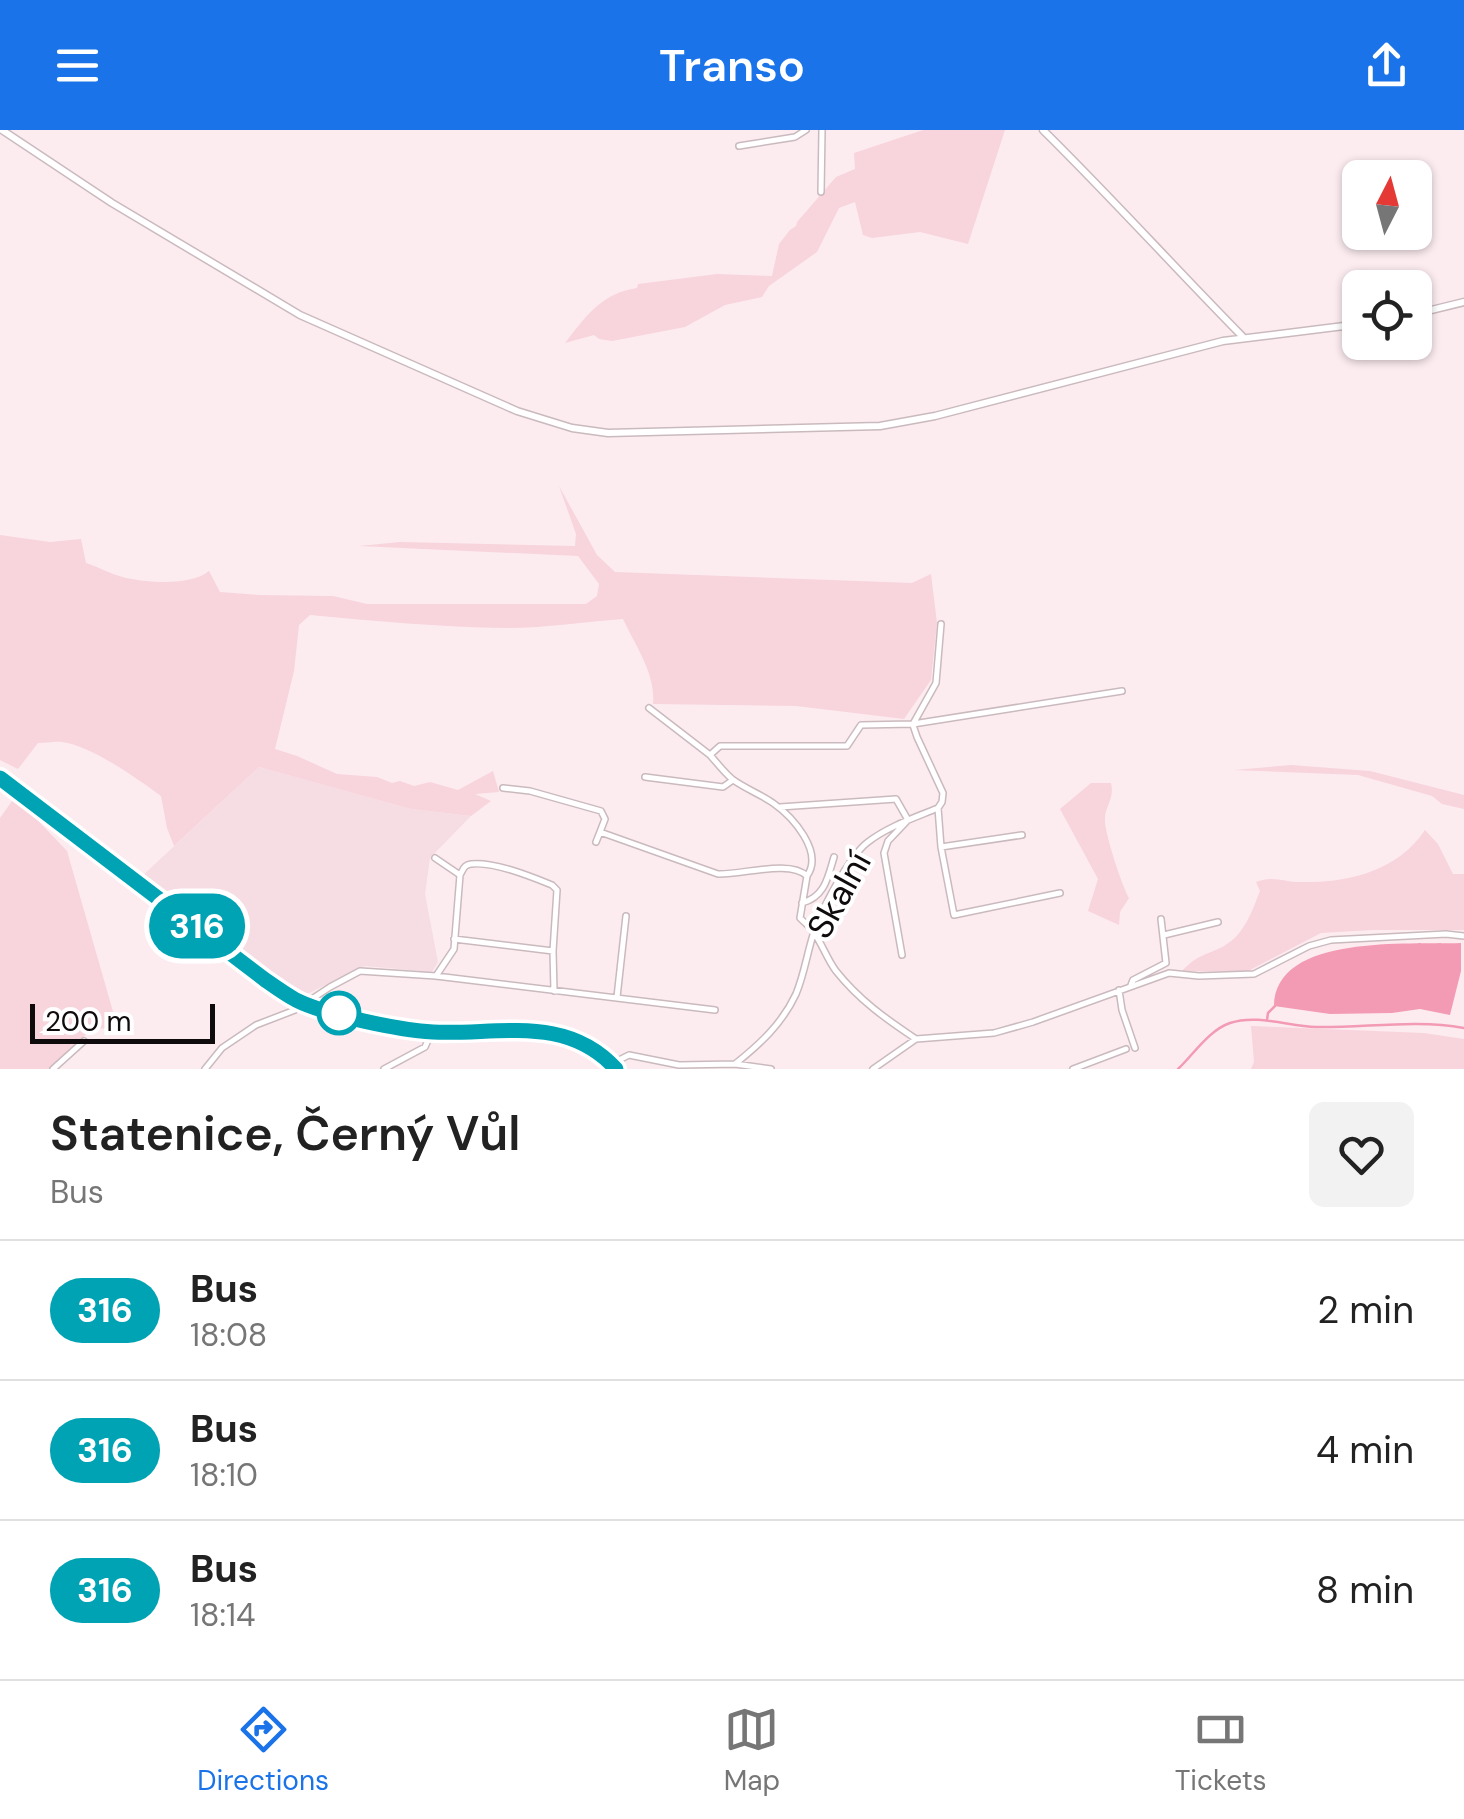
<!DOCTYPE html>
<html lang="en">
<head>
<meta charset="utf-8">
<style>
  :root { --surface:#fff; --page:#f2f2f2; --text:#222; --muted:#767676; --line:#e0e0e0; --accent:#1a73e8 }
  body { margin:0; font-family:"DM Sans",sans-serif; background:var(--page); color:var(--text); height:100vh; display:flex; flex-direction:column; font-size:38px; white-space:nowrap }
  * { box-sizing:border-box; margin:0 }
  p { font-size:32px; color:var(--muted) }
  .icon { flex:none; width:55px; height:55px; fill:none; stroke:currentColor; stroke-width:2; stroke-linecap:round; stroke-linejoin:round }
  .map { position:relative; height:939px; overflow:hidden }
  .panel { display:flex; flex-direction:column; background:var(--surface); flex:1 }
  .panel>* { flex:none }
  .badge { padding:0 20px; border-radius:32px; font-size:35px; line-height:65px }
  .needle { width:65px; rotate:6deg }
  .controls { position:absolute; left:1342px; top:30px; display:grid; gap:20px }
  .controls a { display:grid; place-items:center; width:90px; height:90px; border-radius:15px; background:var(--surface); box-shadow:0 2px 8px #0004; font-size:50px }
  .scale { position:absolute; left:30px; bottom:25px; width:185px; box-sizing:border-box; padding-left:10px; border:5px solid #0f0a0b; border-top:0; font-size:28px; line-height:35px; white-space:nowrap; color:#0f0a0b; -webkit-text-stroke:8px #fff; paint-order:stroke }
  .map>.badge { position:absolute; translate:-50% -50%; box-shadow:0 0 0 5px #fff }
  .round { display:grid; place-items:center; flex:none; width:105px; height:105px; border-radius:15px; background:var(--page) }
  .head { display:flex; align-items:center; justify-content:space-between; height:170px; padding:0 50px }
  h1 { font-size:48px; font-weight:600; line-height:75px }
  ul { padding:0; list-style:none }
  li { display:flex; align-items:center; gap:30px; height:140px; padding:0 50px; border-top:2px solid var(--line) }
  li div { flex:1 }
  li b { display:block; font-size:38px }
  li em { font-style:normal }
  li .badge { min-width:110px; font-weight:700; text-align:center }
  header { display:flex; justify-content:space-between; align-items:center; height:130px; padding:0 50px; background:var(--accent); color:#fff; font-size:45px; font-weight:600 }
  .dock { display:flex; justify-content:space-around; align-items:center; height:140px; border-top:2px solid var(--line); background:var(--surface); font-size:28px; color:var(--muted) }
  .dock a { display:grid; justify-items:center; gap:5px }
  .dock .selected { color:var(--accent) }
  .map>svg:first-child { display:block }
</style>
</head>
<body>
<header><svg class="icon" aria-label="menu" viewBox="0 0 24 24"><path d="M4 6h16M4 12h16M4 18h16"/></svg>Transo<svg class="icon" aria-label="share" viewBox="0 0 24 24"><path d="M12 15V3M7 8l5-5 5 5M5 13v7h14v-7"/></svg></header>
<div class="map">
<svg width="1464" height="939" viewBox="0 0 1464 939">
  <rect width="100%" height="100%" fill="#fcecf0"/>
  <!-- built -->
  <path fill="#f6dde3" d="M259,637L411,679L471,686L430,728L425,764L438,832L432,842L365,836L301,867L140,748Z"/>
  <!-- green -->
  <path fill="#f8d4dd" d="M923,0H1005L968,114L920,102L872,108L863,105L855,72L839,78L817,122L769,156L762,167L725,175L685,197L612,211L599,209L594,205L565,213C586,186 602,163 637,158L638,154L717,144L772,146L779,114L790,100L796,96L797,92L836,47L855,39L854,23Z
    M559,356L597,425L615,442L912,453L931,444L937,493L931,550L904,589L796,576L653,574C656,544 635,515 623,489C584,492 545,498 506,498C440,497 375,491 310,485L299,495L294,541L275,619L297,626L337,644L377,647L392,653L400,651L414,656L430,652L458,660L493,641L499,662L475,664L491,671L471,686L411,679L259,637L174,716L167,698L161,666C138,649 90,615 62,612C55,611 46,613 38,613L18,639L0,630V405L50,412L81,409L86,433C101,438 116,447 132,449C152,453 193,455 209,441L220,462L259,465L333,466L367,474H586L597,466L599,454L578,426L359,416L400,412L575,416L576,404Z
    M1291,635L1370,641L1464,665V679L1442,674L1432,666L1358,645L1234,640Z
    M1091,653H1111C1115,670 1104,676 1105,691C1105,704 1122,756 1129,768L1120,782L1119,795L1088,781L1098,749L1060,679Z
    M12,671L22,674L67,721L118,899L92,898L52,939H0V688Z
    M1425,700L1438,714L1453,744H1464V800H1372L1321,803L1246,842L1182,841C1198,824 1205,826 1224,816C1245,804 1252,781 1260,761L1256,752C1272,745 1284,752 1301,752C1348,753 1398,741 1425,700Z
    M1251,896L1424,903L1464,909V939H1251L1254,932Z"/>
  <!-- water -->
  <path fill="#f39ab4" d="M1461,813V841L1450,885L1420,879L1392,883L1330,884L1274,876C1275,803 1410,815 1461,813Z"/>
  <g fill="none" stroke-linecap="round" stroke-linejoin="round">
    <!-- stream -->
    <path stroke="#f39ab4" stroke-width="2.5" d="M1267,890L1268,883L1275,876
      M1178,939C1193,925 1209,900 1230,893C1257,884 1288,896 1316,897C1365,898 1415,889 1464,898"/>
    <defs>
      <path id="minor" d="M739,16L795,7L806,0
        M821,62L822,0
        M649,578L710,625
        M913,594L936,553L941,494
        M913,595L917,607L943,663L942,672L938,678L941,717L954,785L1060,763
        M645,647L723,657L733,650
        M503,658L530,661L601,681L605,689L600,702L718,744C742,745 790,729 807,746L800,788C804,792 808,795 811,799C821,810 826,828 836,841C859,870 886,889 916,909
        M780,677L896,669L908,690L888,711L884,723L902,825
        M596,712L600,702
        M941,717L1022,705
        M435,728L460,745
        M807,746C824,722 793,687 773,673C760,664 744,658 732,649C724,642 717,633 710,625L720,616H847L861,595L913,594L1122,561
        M802,773C825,767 828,747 834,727
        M1164,805L1218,792
        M454,809L553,821
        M436,846L454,819L460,745C464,738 464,735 471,734C493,731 532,747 552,755L557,760L553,821L554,861
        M1131,855L1133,850L1166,833L1161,789
        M1119,860L1122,880L1135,918
        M617,867L626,786
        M611,934L629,925L679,935L735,934L771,939
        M735,934C760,914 782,894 796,864C804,845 807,824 813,805C820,782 849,726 868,712C889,696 914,688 938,678
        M53,939L84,911
        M205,939L222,918L256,895L295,880L330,857L360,841L436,846L715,880
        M384,939L425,917L432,901
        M873,939L916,909L994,903L1033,892L1169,843L1199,846L1254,844L1309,816L1331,810L1446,804L1464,806
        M1073,939L1126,919"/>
      <path id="tertiary" d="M2,0L112,73L300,185L517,281L572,298L608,303L880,296L935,286L1223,211L1360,194
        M1043,0C1111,67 1175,138 1242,206
        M1415,184L1464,172"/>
      <path id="secondary" d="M0,648L264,849C275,856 285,864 297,870C327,885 399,900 433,901C500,905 564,883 616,939"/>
    </defs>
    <!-- minor casing -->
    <use href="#minor" stroke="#cababe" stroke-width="8"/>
    <!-- tertiary casing -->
    <use href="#tertiary" stroke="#cababe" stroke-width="9"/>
    <!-- secondary casing -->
    <use href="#secondary" stroke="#cababe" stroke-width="9"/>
    <!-- minor -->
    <use href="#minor" stroke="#fff" stroke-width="5"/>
    <!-- tertiary -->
    <use href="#tertiary" stroke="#fff" stroke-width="6"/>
    <!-- secondary -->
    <use href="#secondary" stroke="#fde0e8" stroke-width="6"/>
  </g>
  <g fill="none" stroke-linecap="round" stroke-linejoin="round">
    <defs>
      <path id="line" d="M0,648L264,849C274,856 285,864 296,870C326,885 399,900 433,902C499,905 566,884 616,939"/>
    </defs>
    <!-- line casing -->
    <use href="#line" stroke="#fff" stroke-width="22"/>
    <!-- line -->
    <use href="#line" stroke="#00a3b4" stroke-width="15"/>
  </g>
  <!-- markers -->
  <circle fill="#fff" stroke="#00a3b4" stroke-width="5" cx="339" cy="883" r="20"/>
  <g text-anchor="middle" stroke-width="8" stroke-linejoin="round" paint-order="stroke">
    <!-- street labels -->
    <g font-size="35" fill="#0f0a0b" stroke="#fff">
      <text transform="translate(839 765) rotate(-61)" y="12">Skalní</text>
    </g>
  </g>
</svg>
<div class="controls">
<a><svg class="needle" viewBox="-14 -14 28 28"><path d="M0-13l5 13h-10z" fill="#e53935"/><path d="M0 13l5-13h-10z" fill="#767676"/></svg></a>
<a><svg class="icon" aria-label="locate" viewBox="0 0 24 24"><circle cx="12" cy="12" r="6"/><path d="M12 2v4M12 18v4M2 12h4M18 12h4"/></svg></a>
</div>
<div class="scale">200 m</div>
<b class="badge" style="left:197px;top:796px;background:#00a3b4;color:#fff">316</b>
</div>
<section class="panel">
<div class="head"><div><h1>Statenice, Černý Vůl</h1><p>Bus</p></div><a class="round"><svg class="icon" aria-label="heart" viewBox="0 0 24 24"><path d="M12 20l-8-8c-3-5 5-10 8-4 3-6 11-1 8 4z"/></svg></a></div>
<ul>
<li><span class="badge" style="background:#00a3b4;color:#fff">316</span><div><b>Bus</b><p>18:08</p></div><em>2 min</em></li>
<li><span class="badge" style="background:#00a3b4;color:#fff">316</span><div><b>Bus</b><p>18:10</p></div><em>4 min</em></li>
<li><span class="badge" style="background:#00a3b4;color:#fff">316</span><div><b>Bus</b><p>18:14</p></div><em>8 min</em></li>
</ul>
</section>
<nav class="dock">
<a class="selected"><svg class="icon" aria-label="directions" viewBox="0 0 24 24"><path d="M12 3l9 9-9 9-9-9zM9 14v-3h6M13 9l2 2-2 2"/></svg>Directions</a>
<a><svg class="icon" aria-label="map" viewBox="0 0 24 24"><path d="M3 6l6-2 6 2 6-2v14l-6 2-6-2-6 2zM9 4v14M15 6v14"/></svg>Map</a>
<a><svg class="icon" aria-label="tickets" viewBox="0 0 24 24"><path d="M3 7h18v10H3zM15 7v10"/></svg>Tickets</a>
</nav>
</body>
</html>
